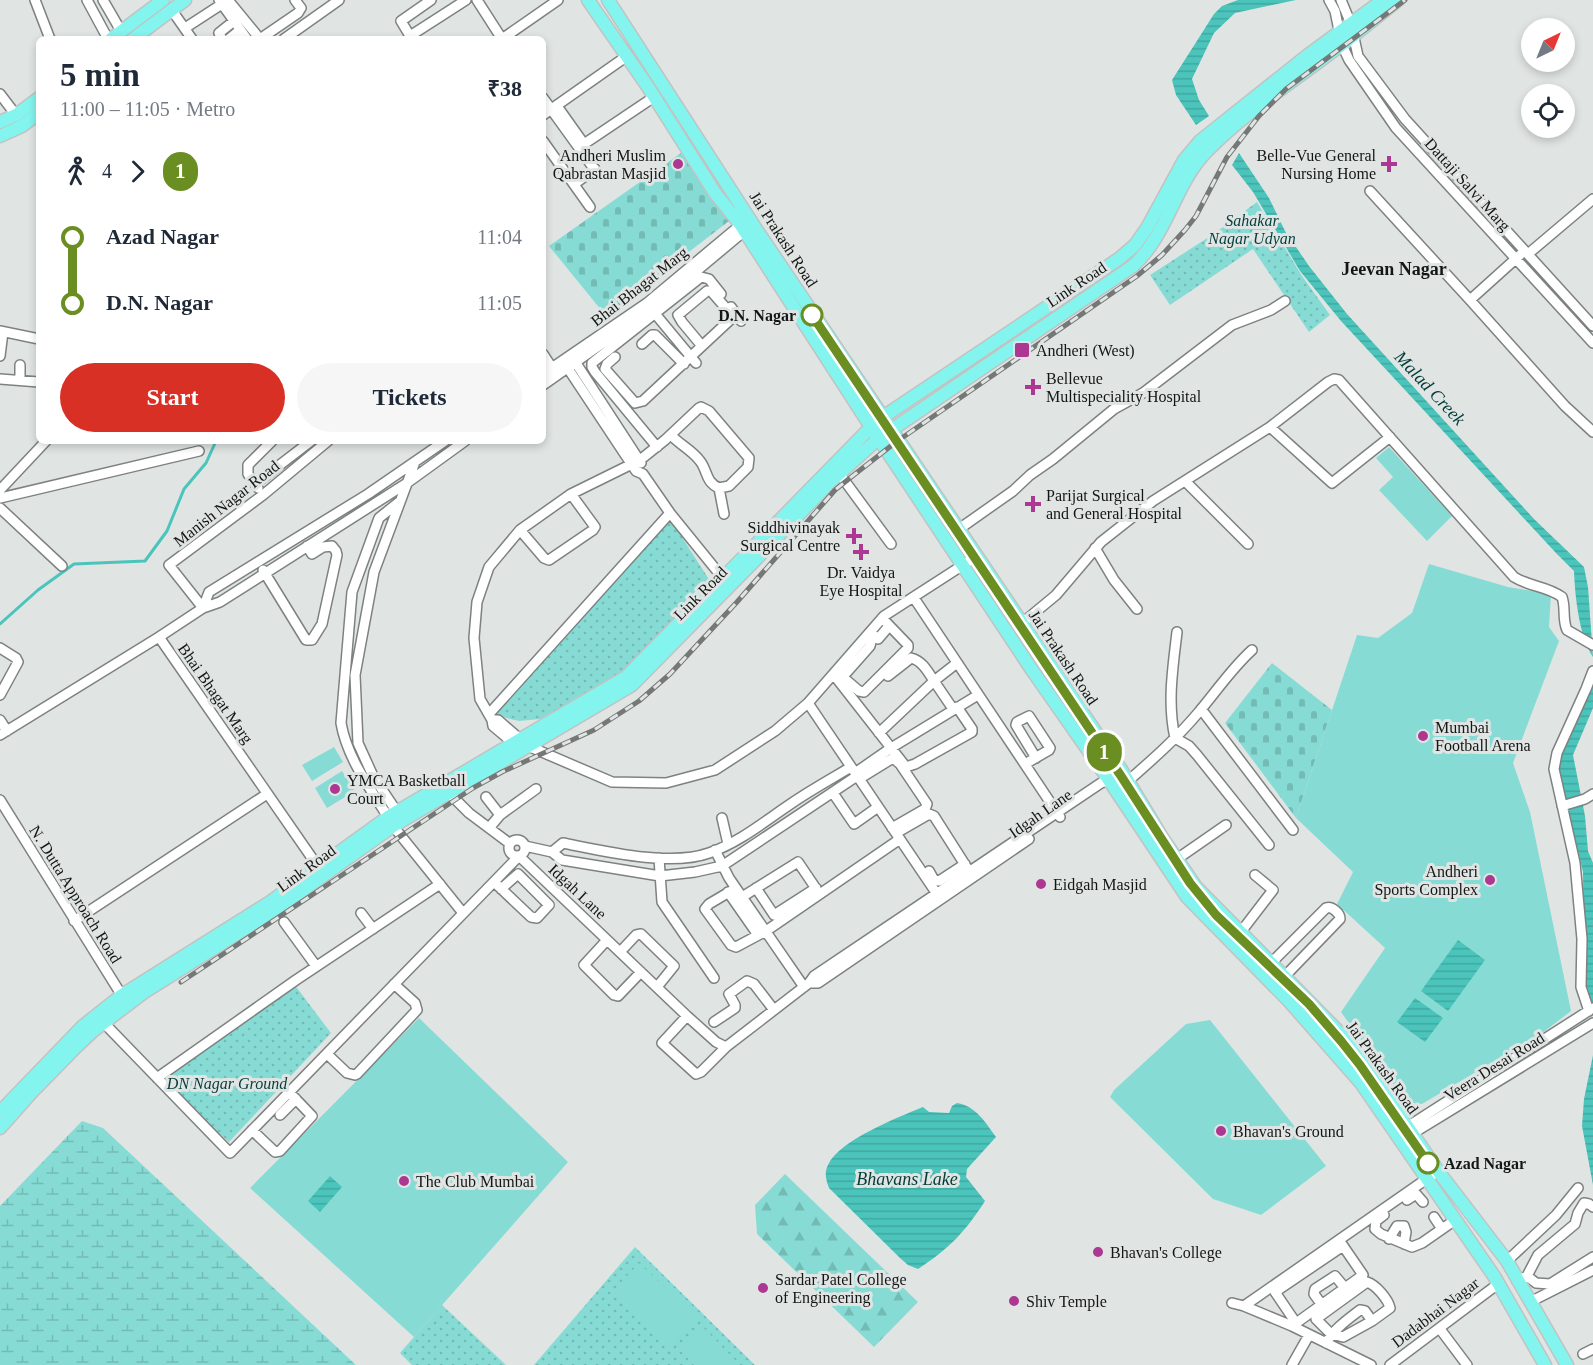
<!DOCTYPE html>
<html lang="en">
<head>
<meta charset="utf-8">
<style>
  :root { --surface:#fff; --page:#f6f6f7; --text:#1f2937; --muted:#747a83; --accent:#d93025 }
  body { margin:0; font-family:"Times New Roman",serif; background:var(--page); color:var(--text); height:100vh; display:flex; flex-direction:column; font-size:22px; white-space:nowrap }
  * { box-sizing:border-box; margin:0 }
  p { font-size:20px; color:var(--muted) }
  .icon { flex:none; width:33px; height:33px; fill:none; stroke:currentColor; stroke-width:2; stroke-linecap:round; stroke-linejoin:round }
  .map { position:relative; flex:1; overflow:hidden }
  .panel { position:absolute; left:36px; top:36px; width:510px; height:408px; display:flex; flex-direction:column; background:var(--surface); border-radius:9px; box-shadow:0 3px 9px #0003 }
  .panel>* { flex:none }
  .badge { padding:0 12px; border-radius:20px; font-size:21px; line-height:39px }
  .needle { width:39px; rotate:43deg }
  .buttons { position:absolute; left:1521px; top:18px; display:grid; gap:12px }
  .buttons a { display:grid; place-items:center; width:54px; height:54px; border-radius:50%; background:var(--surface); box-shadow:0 3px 9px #0003; font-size:30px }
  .map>.badge { position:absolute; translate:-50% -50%; box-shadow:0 0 0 3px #fff }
  .legs { display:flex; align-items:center; gap:9px; height:66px; padding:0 24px; font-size:20px }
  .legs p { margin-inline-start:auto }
  .summary { display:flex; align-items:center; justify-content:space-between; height:102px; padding:0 24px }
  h1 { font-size:33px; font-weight:700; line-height:45px }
  .cta { display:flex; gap:12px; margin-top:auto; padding:12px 24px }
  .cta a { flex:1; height:69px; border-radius:36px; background:var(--accent); color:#fff; font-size:24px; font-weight:700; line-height:69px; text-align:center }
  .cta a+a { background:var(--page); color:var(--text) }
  ul { padding:0 24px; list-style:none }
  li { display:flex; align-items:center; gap:21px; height:66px; font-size:22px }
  li i { display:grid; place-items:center; width:9px; height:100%; margin:0 8px; background:currentColor }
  li i::after { content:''; width:15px; height:15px; margin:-8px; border:4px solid; border-radius:50%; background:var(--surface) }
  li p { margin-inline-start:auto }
  li:first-child i { background:linear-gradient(#0000 50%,currentColor 0) }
  li:last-child i { background:linear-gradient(currentColor 50%,#0000 0) }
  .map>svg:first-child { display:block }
</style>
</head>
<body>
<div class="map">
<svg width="1593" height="1365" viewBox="0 0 1593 1365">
  <defs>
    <pattern id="forest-firs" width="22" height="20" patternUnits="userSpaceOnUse" patternTransform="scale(1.5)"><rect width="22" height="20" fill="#86dcd4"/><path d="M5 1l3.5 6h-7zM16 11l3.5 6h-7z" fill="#73bcb5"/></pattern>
    <pattern id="wetland-marsh" width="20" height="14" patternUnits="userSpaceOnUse" patternTransform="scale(1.5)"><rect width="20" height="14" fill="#86dcd4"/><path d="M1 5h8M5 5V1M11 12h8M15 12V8" fill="none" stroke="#73bcb5"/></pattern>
    <pattern id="cemetery-stones" width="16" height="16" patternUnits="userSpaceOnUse" patternTransform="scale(1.5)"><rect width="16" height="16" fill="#86dcd4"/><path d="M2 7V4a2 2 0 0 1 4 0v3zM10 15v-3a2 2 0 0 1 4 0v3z" fill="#73bcb5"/></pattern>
    <pattern id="park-dots" width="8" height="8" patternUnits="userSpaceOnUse" patternTransform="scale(1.5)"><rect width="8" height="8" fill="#86dcd4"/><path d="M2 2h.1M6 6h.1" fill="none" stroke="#73bcb5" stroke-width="1.8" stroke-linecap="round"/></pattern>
    <pattern id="water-rules" width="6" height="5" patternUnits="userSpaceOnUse" patternTransform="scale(1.5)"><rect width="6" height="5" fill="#4bc4bb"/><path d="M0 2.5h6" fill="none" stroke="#41a8a0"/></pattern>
  </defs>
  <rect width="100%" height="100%" fill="#e0e5e4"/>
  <!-- forest -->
  <path fill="url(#forest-firs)" d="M785,1174L918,1302L874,1347L757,1234L755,1205Z"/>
  <!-- wetland -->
  <path fill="url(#wetland-marsh)" d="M82,1121L103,1128L356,1365H0V1206Z"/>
  <!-- cemetery -->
  <path fill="url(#cemetery-stones)" d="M681,153L729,221L606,316L549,246Z
    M1272,663L1332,710L1296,818L1225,723Z"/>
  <!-- park -->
  <path fill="url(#park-dots)" d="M1257,202L1302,276L1330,315L1309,332L1253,249L1170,305L1150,275L1212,235Z
    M669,517L712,584L620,676L540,719L519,721L498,716L497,712Z
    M294,984L331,1033L229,1142L157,1078Z
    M635,1247L755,1365H534Z
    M442,1305L506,1365H412L400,1353Z"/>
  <!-- garden -->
  <path fill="#86dcd4" d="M1389,447L1452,516L1427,541L1379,490L1393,477L1376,458Z
    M1429,564L1508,587L1551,594L1549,627L1559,641L1513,763L1530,812L1571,1011L1545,1031L1422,1104L1412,1103L1399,1093L1341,1012L1385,948L1337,904L1353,872L1296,818L1357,635L1378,638L1412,613Z
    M334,747L343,762L312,781L302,765Z
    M342,771L355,791L327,808L315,788Z
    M419,1018L568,1162L414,1337L250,1188Z
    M1210,1020L1326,1166L1261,1215L1213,1199L1110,1097L1114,1090L1186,1024Z
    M639,1263L699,1319L670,1349L611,1293Z
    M702,1326L740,1365H694L679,1349Z"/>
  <!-- water -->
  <path fill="url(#water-rules)" d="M1238,0H1296L1235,13L1214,33L1192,79L1199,100L1209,116L1196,125L1176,95L1172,80L1214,14L1222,6Z
    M1239,153L1269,198L1285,231L1309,266L1347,314L1534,519L1584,567L1588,587L1593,657C1579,636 1575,596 1574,571L1556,553L1341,321L1300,271L1253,192L1232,165Z
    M1593,677V708L1573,755L1585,816L1588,851L1593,863V1007L1584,989L1583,872L1559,770V755Z
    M1458,940L1485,960L1448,1011L1421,991Z
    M1415,998L1443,1018L1425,1042L1397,1022Z
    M1593,1055V1185L1582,1126L1584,1099Z
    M957,1103C976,1106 986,1123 996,1137L967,1169L966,1177L985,1201C965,1232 949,1249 918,1269L908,1265L900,1258L829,1188C826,1180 824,1173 828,1165C839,1140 899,1117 923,1107L929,1112L949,1113L952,1106Z
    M330,1176L342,1187L320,1212L308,1201Z"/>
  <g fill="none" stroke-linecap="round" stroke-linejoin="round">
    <!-- stream -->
    <path stroke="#4bc4bb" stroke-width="3" d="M0,624L38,590L74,564L145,561L167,531L184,489L206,463L216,441"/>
    <defs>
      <path id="minor" d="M35,0L50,39
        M87,0L108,39
        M103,0L121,31
        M219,0L247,39
        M228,0L260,39L298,13L301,8L295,0
        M431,0L401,21L410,36L466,0
        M477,0L502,39
        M1329,0L1335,11L1342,45L1349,60L1396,128L1593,343
        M1341,0L1351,24L1358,56L1405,119L1593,326
        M171,9L192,39
        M185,28L222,4
        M222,39L219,33L234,21
        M229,39L240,30
        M284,39L339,0
        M502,39L558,0
        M0,94L16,115
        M543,98L595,170
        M557,106L584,144L654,97
        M543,115L627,56
        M543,141L590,207
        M574,184L595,169
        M1370,191L1470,300L1565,406L1593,432
        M1528,254L1593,199
        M1470,300L1520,255
        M731,307L741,321
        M652,310L696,363
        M0,331L39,339
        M642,344L652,335H655L684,364
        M543,354L552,368
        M0,356L3,332
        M572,357L641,463
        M615,357L607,364L605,369L635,403L643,401L731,319V314L711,291H707L678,315L682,322L702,346
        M563,361L636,471L643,474L670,513L726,582
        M20,365V380
        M543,374L647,303L744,222
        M0,379L39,382
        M543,385L651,309L748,228
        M1270,427L1328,382L1334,379L1339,380L1514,577C1530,587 1547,586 1562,597C1566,608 1562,619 1567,630L1593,645
        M657,447L595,372L592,367V363L701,277L709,279L721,294
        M836,469L891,544
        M1185,481L1248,544
        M255,484L311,441
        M258,488L248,474V465L272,441
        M719,488L724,514
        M0,490L46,441
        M0,498L199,451
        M0,508L62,566
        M959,529L1013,491L1030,475L1053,459L1114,409L1143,393L1232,325L1271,310L1285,301
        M520,530L544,558L549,560L593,530L595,527L571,494
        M1095,548L1114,580L1137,609
        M263,570L306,640H312L322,624L337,555L336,551L332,546L323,547L312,554L307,546
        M914,598L1060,817
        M203,608L220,602L407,483L465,441
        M203,608L169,565L263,495L328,441
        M1021,624L1056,595L1101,542L1153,501L1270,427L1332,483L1390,437
        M870,632L878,639L889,626
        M1177,632C1173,667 1167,702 1175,738L1189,746L1197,755L1269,845
        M0,648L16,658L18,662L0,695
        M840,668L847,672L870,646L871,642L866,637
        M838,673L859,691L864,692L908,648V645L882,618
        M834,675L906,767L915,764L972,732V729L957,707
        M888,676L911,658C923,661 928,672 934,681L957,663
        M808,703L939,897
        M1201,709L1293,830
        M489,714L670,513
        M0,720L7,731
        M492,720H498L528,746L612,782L666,783L715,770L775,731L808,703L884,616L977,556
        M879,733L934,681L953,709
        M0,735L159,637
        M518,747L493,726L492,720L480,699L474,638L477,602L489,567L520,530L571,494L640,460L665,440L699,408L701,407L709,411L749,458L748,467L729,486L719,488C705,482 708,471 700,461C692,450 680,445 671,435
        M1025,764L1049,750L1050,748L1029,716L1017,722L1016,725L1036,758
        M855,773L891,748L978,695
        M859,779L893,758L900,764L927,804L925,809L892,828
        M445,789L469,813L509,843
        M833,793L854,824L878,807
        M486,797L500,815
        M0,800L124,999
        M1562,806L1585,799L1593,794
        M397,812L373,776L358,743L355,675L374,572L415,462
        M388,817C370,788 347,758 341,723L352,592L379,518L399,502
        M722,818L728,844
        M393,826L463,913
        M489,828L500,815L536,789
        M896,833L929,814L934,816L969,871
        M509 848a8 8 0 1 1 16 0a8 8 0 1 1-16 0Z
        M525,846L552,852L562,860L660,876L695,872L722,866L857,776
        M715,850L729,878L804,987
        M552,852L563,843C604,851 670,867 709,853C740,842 765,821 792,803C811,790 831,779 851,767
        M659,858L662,902L714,978
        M1177,859L1226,825
        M321,871L159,637L203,608L209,592L368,494L445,441
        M929,871L934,880L939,881L965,864
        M494,882L531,917L537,918L549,905L518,874L501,889
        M736,888L709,904L705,909L731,945L736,947L766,931L900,839
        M756,888L774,915L816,888
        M728,892L758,935
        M742,897L798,862L819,893
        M361,913L373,929
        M74,921L267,794
        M284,922L316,966
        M1240,933L1273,890L1255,875
        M607,940L584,965L614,995L618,996L641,972
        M620,952L636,935L641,934L674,966L657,987
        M1271,963L1326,908C1332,906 1340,913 1340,919L1285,976
        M809,983H818L1029,839
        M1589,1011L1581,987L1582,939L1575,863L1554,769L1557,753L1586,689L1593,671
        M687,1016L662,1043L696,1074L701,1072L726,1047
        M103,1022L230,1153L519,856L687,1016L716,1042L726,1047L809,983L814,976L1101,783L1111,780L1124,782L1128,781C1152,760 1177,738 1198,713C1216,692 1231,669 1252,650
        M714,1022L735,1008V1005L729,994L747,981L754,984L774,1010
        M327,1054L347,1073L355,1075L357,1074L417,1010L415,1003L394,984
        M157,1078L296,980L440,884
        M280,1115L296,1099
        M1407,1127L1593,1008
        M252,1130L275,1152L280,1151L312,1116L289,1092
        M1412,1134L1593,1023
        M1407,1200L1416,1194L1423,1202
        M1384,1215L1376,1221L1375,1229L1381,1234L1412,1247L1422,1243L1455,1220
        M1434,1217L1442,1229
        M1389,1239L1397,1226H1404L1406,1232L1404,1244
        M1507,1261L1556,1215L1578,1188
        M1527,1276L1536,1283L1550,1284L1593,1257
        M1517,1281L1527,1276L1538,1255L1575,1224L1578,1213L1584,1203L1589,1204L1593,1207
        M1530,1302L1593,1270
        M1232,1303L1244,1306L1292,1326L1371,1365
        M1322,1305L1314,1294L1315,1289L1335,1276L1345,1288
        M1244,1306L1438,1171
        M1296,1323L1275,1292L1343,1246
        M1292,1326L1363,1275L1339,1240
        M1440,1329L1467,1365
        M1326,1343C1334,1329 1347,1320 1360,1310L1365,1311L1372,1321L1390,1308C1388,1299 1376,1285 1367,1282L1316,1319L1331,1334L1343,1337L1372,1321
        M1583,1354L1593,1349
        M1292,1365L1309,1335
        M1390,1365L1498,1284"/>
      <path id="major" d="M588,0L648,87L715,193L740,224L871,427L1032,670L1111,783L1187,897L1289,1001L1361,1083L1494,1276L1545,1365
        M608,0L756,229L1122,771L1163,839L1196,887L1341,1034L1368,1069L1438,1171L1507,1261L1567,1365
        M111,39L163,0
        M133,39L185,0
        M0,122L16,115L39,98
        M0,136L22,126L39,113
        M0,1112L83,1026L122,995L270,902L388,817L626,677L871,427L883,417L1120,258L1135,245L1147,228L1184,160L1200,141L1308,55L1383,0
        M0,1128L31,1093L75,1048L93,1031L143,993L275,910L393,826L632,685L760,555L830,482L878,439L1133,266C1168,234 1175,183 1207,151C1243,114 1288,85 1329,54C1353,37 1375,18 1398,0"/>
    </defs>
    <!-- minor casing -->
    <use href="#minor" stroke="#7d8281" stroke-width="12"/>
    <!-- major casing -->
    <use href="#major" stroke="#c2c2c2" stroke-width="15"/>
    <!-- minor -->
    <use href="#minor" stroke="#fff" stroke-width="9"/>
    <!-- major -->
    <use href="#major" stroke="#83f5ee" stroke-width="12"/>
    <defs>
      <path id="rail" d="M181,982L473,788L502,772L594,730L639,701L670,674L737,602L835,490L855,474L896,442L1137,276L1162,255L1185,230L1196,216L1227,157L1259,116L1286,89L1405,0"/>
    </defs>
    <!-- rail casing -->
    <use href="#rail" stroke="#757877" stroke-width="5"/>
    <!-- rail -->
    <use href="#rail" stroke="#e0e5e4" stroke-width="3" stroke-dasharray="9" stroke-linecap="butt"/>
  </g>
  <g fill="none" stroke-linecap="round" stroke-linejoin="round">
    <defs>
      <path id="line-1" d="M812,315L1121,776L1190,883L1216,915L1309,1004L1341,1041L1360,1065L1428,1163"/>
    </defs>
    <!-- line-1 casing -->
    <use href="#line-1" stroke="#fff" stroke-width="14"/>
    <!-- line-1 -->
    <use href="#line-1" stroke="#6b8e23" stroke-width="9"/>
  </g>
  <!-- markers -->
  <g fill="#ac3891" stroke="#e0e5e4" stroke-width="2">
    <circle cx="678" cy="164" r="6"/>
    <path d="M1386 155h6v6h6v6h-6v6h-6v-6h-6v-6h6z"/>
    <rect x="1014" y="342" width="16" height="16" rx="3"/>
    <path d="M1030 378h6v6h6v6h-6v6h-6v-6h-6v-6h6z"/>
    <path d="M1030 495h6v6h6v6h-6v6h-6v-6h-6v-6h6z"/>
    <path d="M851 527h6v6h6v6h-6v6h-6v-6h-6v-6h6z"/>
    <path d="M858 543h6v6h6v6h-6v6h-6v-6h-6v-6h6z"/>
    <circle cx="1423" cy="736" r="6"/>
    <circle cx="335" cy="789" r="6"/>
    <circle cx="1490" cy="880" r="6"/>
    <circle cx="1041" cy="884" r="6"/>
    <circle cx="1221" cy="1131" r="6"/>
    <circle cx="404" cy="1181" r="6"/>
    <circle cx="1098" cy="1252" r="6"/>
    <circle cx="763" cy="1288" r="6"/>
    <circle cx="1014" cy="1301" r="6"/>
  </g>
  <g fill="#fff" stroke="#6b8e23" stroke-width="3">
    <circle cx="812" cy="315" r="10"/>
    <circle cx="1428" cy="1163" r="10"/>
  </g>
  <g text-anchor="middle" stroke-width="6" stroke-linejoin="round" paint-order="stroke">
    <!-- poi labels -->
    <g font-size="16" fill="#141615" stroke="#e0e5e4" text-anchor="start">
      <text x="666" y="161" text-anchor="end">Andheri Muslim<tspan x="666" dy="18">Qabrastan Masjid</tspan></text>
      <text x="1376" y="161" text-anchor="end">Belle-Vue General<tspan x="1376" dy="18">Nursing Home</tspan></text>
      <text x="1036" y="356">Andheri (West)</text>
      <text x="1046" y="384">Bellevue<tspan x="1046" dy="18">Multispeciality Hospital</tspan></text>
      <text x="1046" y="501">Parijat Surgical<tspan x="1046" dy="18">and General Hospital</tspan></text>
      <text x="840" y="533" text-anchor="end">Siddhivinayak<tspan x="840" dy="18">Surgical Centre</tspan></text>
      <text x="861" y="578" text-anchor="middle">Dr. Vaidya<tspan x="861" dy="18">Eye Hospital</tspan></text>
      <text x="1435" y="733">Mumbai<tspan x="1435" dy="18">Football Arena</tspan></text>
      <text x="347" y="786">YMCA Basketball<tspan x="347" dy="18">Court</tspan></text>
      <text x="1478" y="877" text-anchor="end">Andheri<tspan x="1478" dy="18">Sports Complex</tspan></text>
      <text x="1053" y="890">Eidgah Masjid</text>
      <text x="1233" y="1137">Bhavan's Ground</text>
      <text x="416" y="1187">The Club Mumbai</text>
      <text x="1110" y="1258">Bhavan's College</text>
      <text x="775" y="1285">Sardar Patel College<tspan x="775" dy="18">of Engineering</tspan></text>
      <text x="1026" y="1307">Shiv Temple</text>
    </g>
    <!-- street labels -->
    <g font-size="16" fill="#141615" stroke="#e0e5e4">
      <text transform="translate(1468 184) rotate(48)" y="6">Dattaji Salvi Marg</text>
      <text transform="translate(784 239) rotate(57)" y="6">Jai Prakash Road</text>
      <text transform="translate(1076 284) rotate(-34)" y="6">Link Road</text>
      <text transform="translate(639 286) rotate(-38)" y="6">Bhai Bhagat Marg</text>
      <text transform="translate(226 503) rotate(-38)" y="6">Manish Nagar Road</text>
      <text transform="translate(700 593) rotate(-45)" y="6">Link Road</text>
      <text transform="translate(1064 657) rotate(56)" y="6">Jai Prakash Road</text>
      <text transform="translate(216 693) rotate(55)" y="6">Bhai Bhagat Marg</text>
      <text transform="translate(1040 813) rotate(-35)" y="6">Idgah Lane</text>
      <text transform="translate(306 868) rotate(-36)" y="6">Link Road</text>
      <text transform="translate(578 891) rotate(43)" y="6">Idgah Lane</text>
      <text transform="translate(76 894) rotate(58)" y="6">N. Dutta Approach Road</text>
      <text transform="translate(1494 1066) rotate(-32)" y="6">Veera Desai Road</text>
      <text transform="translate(1383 1067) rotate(54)" y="6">Jai Prakash Road</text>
      <text transform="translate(1435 1312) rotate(-37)" y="6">Dadabhai Nagar</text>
    </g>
    <!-- park labels -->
    <g font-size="16" font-style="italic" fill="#033d3a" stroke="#e0e5e4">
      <text x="1252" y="226">Sahakar<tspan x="1252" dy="18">Nagar Udyan</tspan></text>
      <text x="227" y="1089">DN Nagar Ground</text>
    </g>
    <!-- stop labels -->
    <g font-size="16" font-weight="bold" fill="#141615" stroke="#e0e5e4" text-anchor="end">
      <text x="796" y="321">D.N. Nagar</text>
      <text x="1444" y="1169" text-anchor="start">Azad Nagar</text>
    </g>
    <!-- neighbourhood labels -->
    <g font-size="18" font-weight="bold" fill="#141615" stroke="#e0e5e4">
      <text x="1394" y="275">Jeevan Nagar</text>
    </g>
    <!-- water labels -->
    <g font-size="18" font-style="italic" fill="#023c39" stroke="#e0e5e4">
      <text transform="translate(1430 388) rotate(47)" y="6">Malad Creek</text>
      <text x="907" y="1185">Bhavans Lake</text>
    </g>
  </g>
</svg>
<div class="buttons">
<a><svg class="needle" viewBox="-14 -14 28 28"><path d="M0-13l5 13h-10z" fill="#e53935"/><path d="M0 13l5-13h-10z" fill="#747a83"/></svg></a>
<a><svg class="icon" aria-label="locate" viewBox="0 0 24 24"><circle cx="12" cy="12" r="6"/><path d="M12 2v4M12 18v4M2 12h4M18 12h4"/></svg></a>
</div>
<b class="badge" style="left:1104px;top:752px;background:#6b8e23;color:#fff">1</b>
<section class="panel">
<div class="summary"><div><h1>5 min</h1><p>11:00 – 11:05 · Metro</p></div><b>₹38</b></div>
<div class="legs"><svg class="icon" aria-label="walk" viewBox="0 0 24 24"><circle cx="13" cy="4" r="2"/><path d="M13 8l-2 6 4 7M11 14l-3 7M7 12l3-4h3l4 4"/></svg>4<svg class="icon" aria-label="forward" viewBox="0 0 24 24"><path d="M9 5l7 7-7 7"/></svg><b class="badge" style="background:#6b8e23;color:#fff">1</b></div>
<ul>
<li><i style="color:#6b8e23"></i><b>Azad Nagar</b><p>11:04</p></li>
<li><i style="color:#6b8e23"></i><b>D.N. Nagar</b><p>11:05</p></li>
</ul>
<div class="cta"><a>Start</a><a>Tickets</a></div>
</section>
</div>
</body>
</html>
